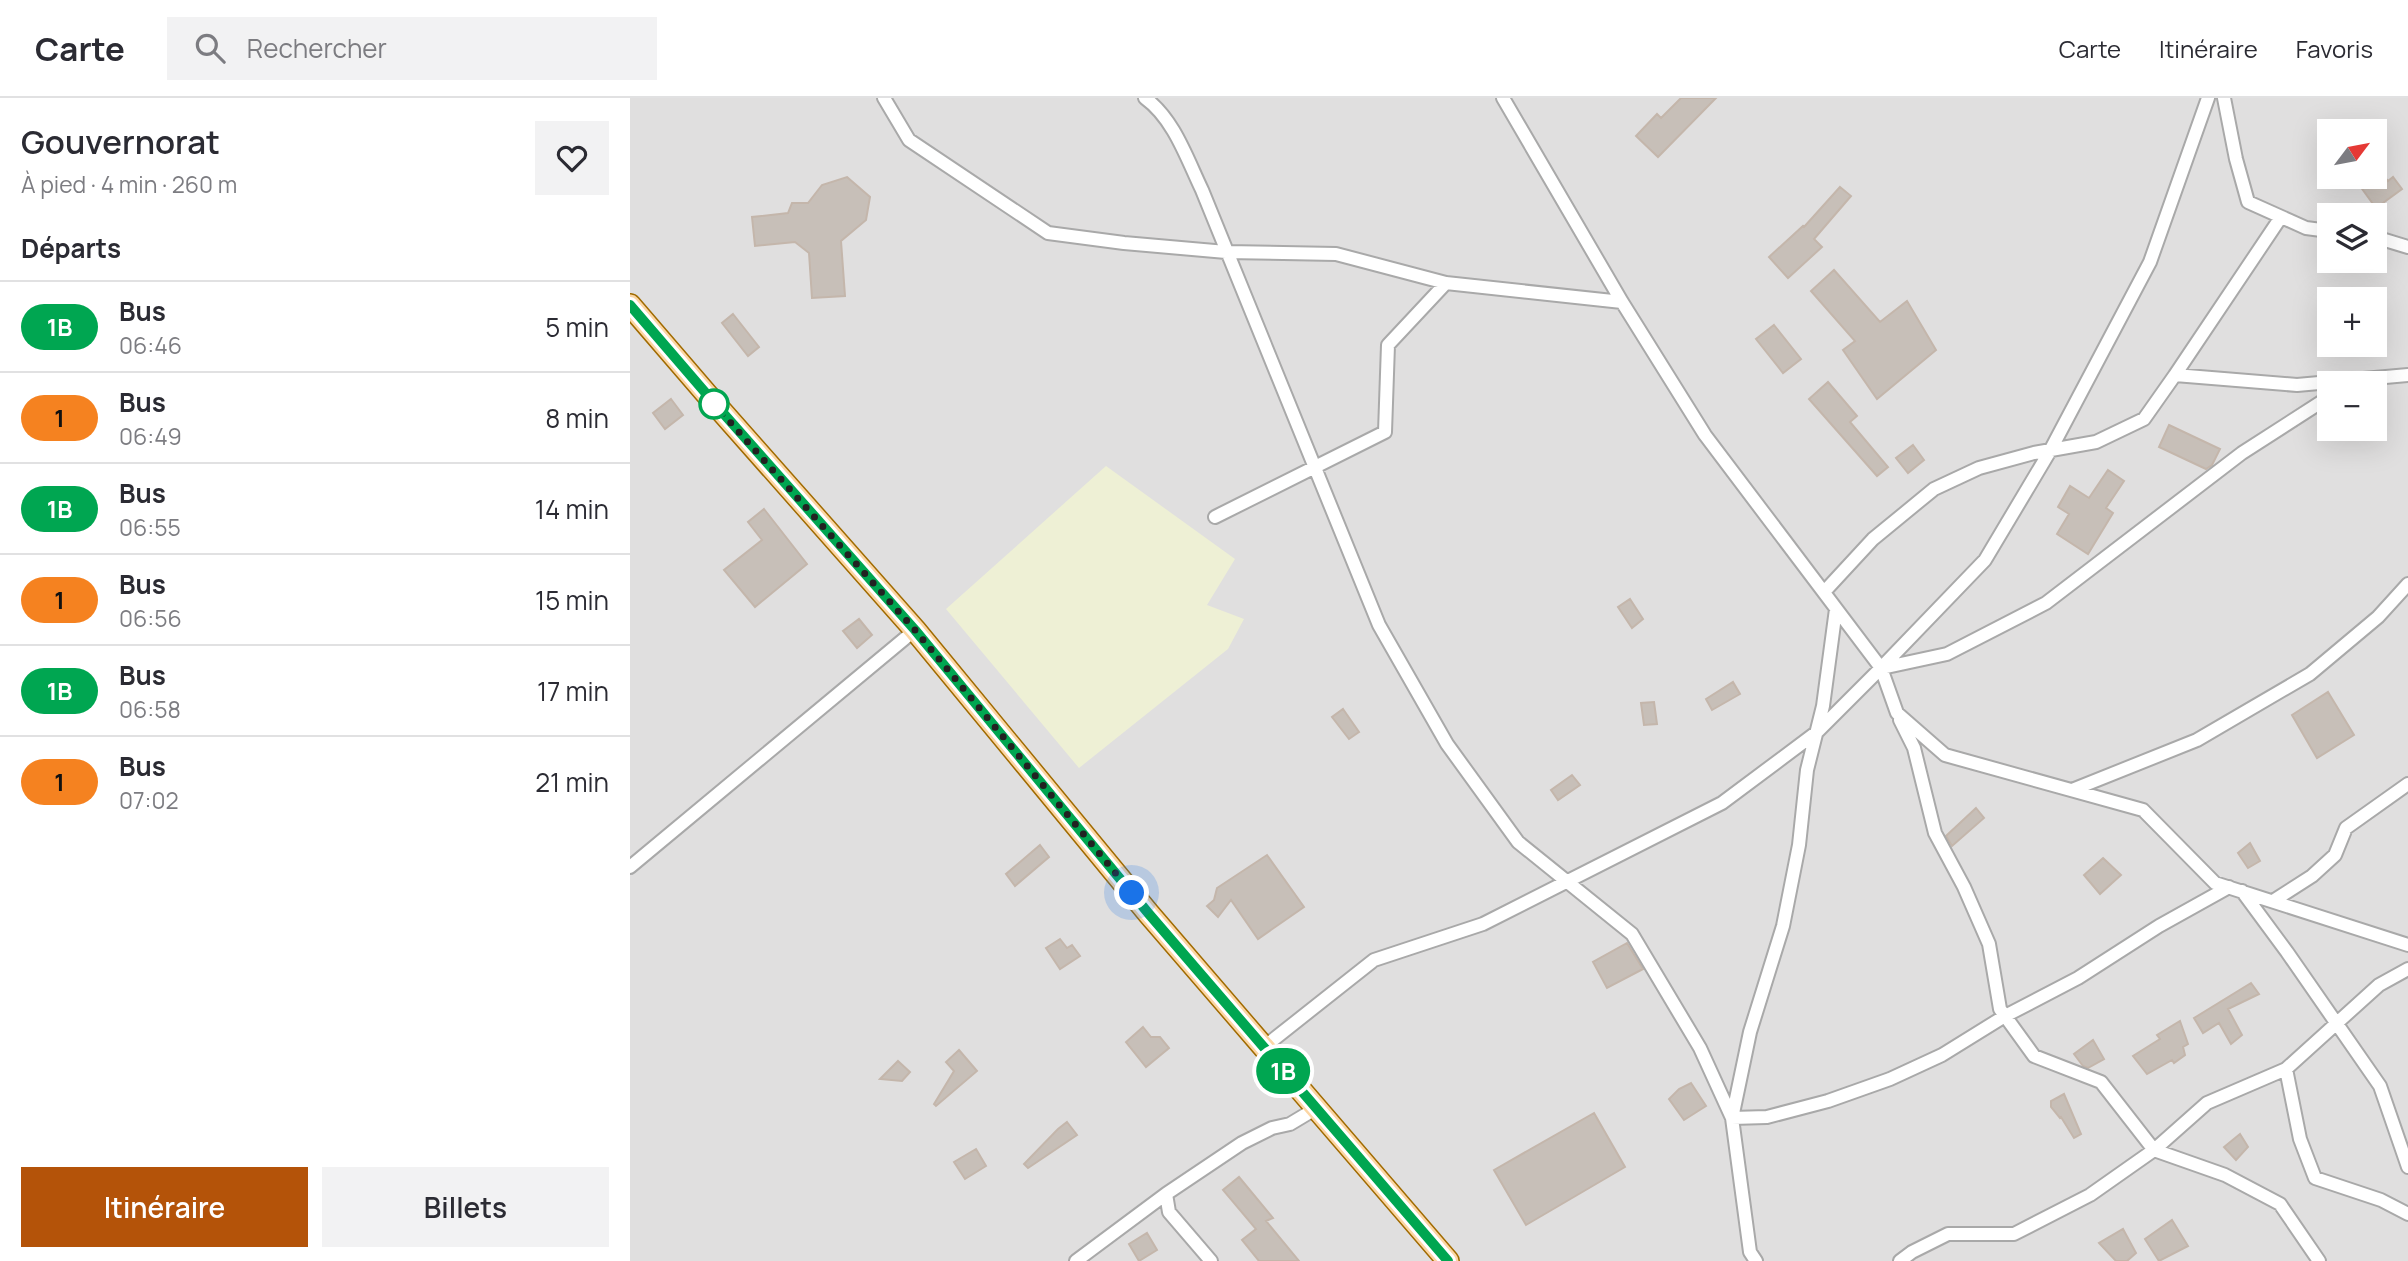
<!DOCTYPE html>
<html lang="fr">
<head>
<meta charset="utf-8">
<style>
  :root { --surface:#fff; --page:#f2f2f3; --text:#2b2b33; --muted:#7c7c81; --line:#e1e1e2; --accent:#b45309 }
  body { margin:0; font-family:Manrope,sans-serif; background:var(--page); color:var(--text); height:100vh; display:flex; flex-direction:column; font-size:26px; white-space:nowrap }
  * { box-sizing:border-box; margin:0 }
  p { font-size:23px; color:var(--muted) }
  .icon { flex:none; width:38px; height:38px; fill:none; stroke:currentColor; stroke-width:2; stroke-linecap:round; stroke-linejoin:round }
  .map { position:relative; flex:1; overflow:hidden }
  .sheet { display:flex; flex-direction:column; background:var(--surface); width:630px }
  .sheet>* { flex:none }
  .badge { padding:0 14px; border-radius:23px; font-size:24px; line-height:46px }
  .needle { width:46px; rotate:58deg }
  .tools { position:absolute; left:1687px; top:21px; display:grid; gap:14px }
  .tools a { display:grid; place-items:center; width:70px; height:70px; border-radius:0px; background:var(--surface); box-shadow:0 7px 28px #0002; font-size:35px }
  .you { position:absolute; width:35px; height:35px; margin:-18px; border:5px solid #fff; border-radius:50%; background:#1a73e8; box-shadow:0 0 0 10px #1a73e833 }
  .map>.badge { position:absolute; translate:-50% -50%; box-shadow:0 0 0 4px #fff }
  h2 { padding:0 21px; font-size:26px; line-height:63px }
  .round { display:grid; place-items:center; flex:none; width:74px; height:74px; border-radius:0px; background:var(--page) }
  .summary { display:flex; align-items:center; justify-content:space-between; height:119px; padding:0 21px }
  h1 { font-size:33px; font-weight:600; line-height:52px }
  .button { display:flex; gap:14px; margin-top:auto; padding:14px 21px }
  .button a { flex:1; height:80px; border-radius:0px; background:var(--accent); color:#fff; font-size:28px; font-weight:600; line-height:80px; text-align:center }
  .button a+a { background:var(--page); color:var(--text) }
  ul { padding:0; list-style:none }
  li { display:flex; align-items:center; gap:21px; height:91px; padding:0 21px; border-top:2px solid var(--line) }
  li div { flex:1 }
  li b { display:block; font-size:26px }
  li em { font-style:normal }
  li .badge { min-width:77px; font-weight:700; text-align:center }
  header { display:flex; align-items:center; gap:42px; box-sizing:border-box; height:98px; padding:0 35px; background:var(--surface); border-bottom:2px solid var(--line) }
  header strong { font-size:33px }
  nav { display:flex; gap:38px; margin-inline-start:auto; font-size:24px }
  .search { width:490px; height:63px; background:var(--page); display:flex; align-items:center; gap:18px; box-sizing:border-box; padding:0 24px; border-radius:0px; color:var(--muted); font-size:26px }
  main { display:flex; flex:1; min-height:0 }
  .map>svg:first-child { display:block }
</style>
</head>
<body>
<header>
<strong>Carte</strong>
<div class="search"><svg class="icon" aria-label="search" viewBox="0 0 24 24"><circle cx="10" cy="10" r="6"/><path d="M15 15l6 6"/></svg>Rechercher</div>
<nav><a>Carte</a><a>Itinéraire</a><a>Favoris</a></nav>
</header>
<main>
<section class="sheet">
<div class="summary"><div><h1>Gouvernorat</h1><p>À pied · 4 min · 260 m</p></div><a class="round"><svg class="icon" aria-label="heart" viewBox="0 0 24 24"><path d="M12 20l-8-8c-3-5 5-10 8-4 3-6 11-1 8 4z"/></svg></a></div>
<h2>Départs</h2>
<ul>
<li><span class="badge" style="background:#00a651;color:#fff">1B</span><div><b>Bus</b><p>06:46</p></div><em>5 min</em></li>
<li><span class="badge" style="background:#f58220;color:#111">1</span><div><b>Bus</b><p>06:49</p></div><em>8 min</em></li>
<li><span class="badge" style="background:#00a651;color:#fff">1B</span><div><b>Bus</b><p>06:55</p></div><em>14 min</em></li>
<li><span class="badge" style="background:#f58220;color:#111">1</span><div><b>Bus</b><p>06:56</p></div><em>15 min</em></li>
<li><span class="badge" style="background:#00a651;color:#fff">1B</span><div><b>Bus</b><p>06:58</p></div><em>17 min</em></li>
<li><span class="badge" style="background:#f58220;color:#111">1</span><div><b>Bus</b><p>07:02</p></div><em>21 min</em></li>
</ul>
<div class="button"><a>Itinéraire</a><a>Billets</a></div>
</section>
<div class="map">
<svg width="1778" height="1163" viewBox="0 0 1778 1163">
  <rect width="100%" height="100%" fill="#f2efe9"/>
  <!-- residential -->
  <path fill="#e0dfdf" fill-rule="evenodd" d="M0,0H1778V1163H0ZM1699,33H1745V79H1699ZM1699,117H1745V163H1699ZM1699,201H1745V247H1699ZM1699,285H1745V331H1699Z"/>
  <!-- farmland -->
  <path fill="#eef0d5" d="M476,368L605,461L577,507L614,521L598,551L449,670L316,511Z"/>
  <!-- building -->
  <path fill="#c7bfb8" stroke="#c4b6ab" stroke-width="2" d="M1051,0H1086L1028,59L1006,38L1027,16L1031,20Z
    M1750,73L1758,83L1763,79L1772,91L1746,110L1730,88Z
    M217,79L240,99L236,122L211,143L215,198L182,200L179,155L165,144L125,148L122,119L158,115L162,105H178L192,87Z
    M1210,89L1221,98L1184,141L1192,149L1158,180L1139,159L1173,128L1174,129Z
    M1204,172L1250,224L1277,203L1306,252L1247,301L1213,252L1225,243L1181,193Z
    M103,216L129,249L118,258L92,225Z
    M1144,227L1171,261L1153,275L1126,241Z
    M1198,284L1227,318L1220,324L1258,369L1247,378L1179,301Z
    M41,301L53,317L35,331L23,315Z
    M1539,327L1590,351L1582,367L1576,371L1529,349Z
    M1283,347L1294,362L1278,375L1266,360Z
    M1478,372L1494,383L1476,410L1483,415L1458,456L1427,436L1439,416L1428,409L1440,388L1459,400Z
    M134,411L177,466L125,509L94,472L132,442L118,424Z
    M1000,501L1013,521L1002,530L988,509Z
    M229,521L242,537L227,550L213,533Z
    M1103,584L1110,596L1082,612L1076,601Z
    M1698,594L1724,637L1687,660L1662,617Z
    M1024,604L1027,626L1014,627L1011,605Z
    M713,611L729,634L719,641L702,619Z
    M942,677L950,687L928,702L921,692Z
    M1346,710L1354,720L1322,748L1316,738Z
    M1620,745L1630,763L1618,770L1608,755Z
    M410,747L419,759L385,788L376,776Z
    M637,757L674,809L628,841L601,802L588,819L577,808L584,802L587,790Z
    M1473,760L1491,777L1470,796L1454,777Z
    M430,841L437,850L442,847L450,858L430,871L416,850Z
    M997,845L1013,871L977,890L963,864Z
    M1621,885L1629,896L1598,911L1612,937L1601,946L1589,925L1573,935L1564,920Z
    M1550,923L1558,946L1553,949L1555,957L1544,965L1542,962L1517,976L1503,958L1530,941L1527,937Z
    M513,929L521,939H530L539,950L516,969L496,944Z
    M1463,942L1474,961L1458,970L1453,968L1444,956Z
    M329,952L347,973L306,1008L304,1006L324,973L316,964Z
    M268,963L280,974L272,983L250,981Z
    M1061,985L1076,1008L1054,1022L1039,1001L1049,991Z
    M1434,996L1451,1036L1444,1040L1431,1019L1430,1020L1421,1009V1003Z
    M964,1015L995,1069L896,1127L864,1072Z
    M437,1024L447,1037L398,1070L394,1066L428,1031Z
    M1610,1036L1618,1049L1606,1062L1594,1049Z
    M346,1051L356,1068L335,1081L324,1064Z
    M609,1079L643,1120L636,1123L669,1163H629L612,1142L626,1131L593,1092Z
    M1542,1122L1558,1148L1529,1163L1515,1141Z
    M1493,1131L1506,1155L1497,1163H1486L1469,1145Z
    M517,1135L527,1152L509,1163L499,1146Z"/>
  <g fill="none" stroke-linecap="round" stroke-linejoin="round">
    <defs>
      <path id="street" d="M254,0L279,42L418,135L494,145L596,154L706,156L816,185L992,204
        M515,0C544,21 557,61 572,92L749,527L817,646L888,744L1002,836L1070,950L1102,1020L1120,1154L1126,1163
        M873,0L992,204L1075,337L1251,570L1267,615L1315,657L1513,712L1585,785L1778,847
        M1594,0L1606,61L1618,104L1676,130L1699,133
        M1745,139L1778,149
        M1545,277L1651,119
        M585,419L755,334L758,247L816,185
        M1194,494L1243,441L1304,391L1349,370L1404,355L1466,344L1514,321L1545,277L1667,287L1778,277
        M1206,511L1193,608L1177,672L1169,747L1153,828L1120,934L1102,1020L1137,1019L1198,1003L1260,981L1312,957L1375,918L1448,880L1529,828L1599,789
        M1252,570L1317,556L1416,505L1612,355L1699,299
        M1270,622L1284,650L1305,735L1334,789L1359,846L1370,911L1404,958L1471,984L1524,1052L1595,1077L1650,1106L1689,1163
        M1442,692L1567,642L1680,576L1748,519L1778,486
        M0,769L285,532
        M1612,793L1657,854L1750,988L1778,1069
        M1643,803L1682,778L1705,757L1716,730L1778,686
        M634,949L744,862L853,826L1092,705L1187,634L1251,570L1355,462L1420,353L1520,164L1578,0
        M1656,971L1670,1041L1685,1080L1751,1102L1778,1116
        M446,1163L536,1096
        M581,1163L539,1114L536,1096L612,1045L642,1030L660,1026L685,1011
        M1270,1163L1282,1154L1318,1136H1384L1460,1097L1524,1052L1577,1005L1656,971L1749,887L1778,871"/>
      <path id="primary" d="M0,207L86,307L285,532L519,816L818,1163"/>
    </defs>
    <!-- street casing -->
    <use href="#street" stroke="#a9a9a9" stroke-width="16"/>
    <!-- primary casing -->
    <use href="#primary" stroke="#a06b00" stroke-width="24"/>
    <!-- street -->
    <use href="#street" stroke="#fff" stroke-width="12"/>
    <!-- primary -->
    <use href="#primary" stroke="#fcd6a4" stroke-width="21"/>
  </g>
  <g fill="none" stroke-linecap="round" stroke-linejoin="round">
    <defs>
      <path id="line" d="M0,207L86,307L285,532L519,816L818,1163"/>
    </defs>
    <!-- line casing -->
    <use href="#line" stroke="#fff" stroke-width="16"/>
    <!-- line -->
    <use href="#line" stroke="#00a651" stroke-width="10"/>
    <!-- walk -->
    <path stroke="#222" stroke-width="7" stroke-dasharray="0 12.6" d="M84,306L285,532L502,795"/>
  </g>
  <!-- markers -->
  <circle fill="#fff" stroke="#00a651" stroke-width="3.5" cx="84" cy="306" r="14"/>
</svg>
<div class="tools">
<a><svg class="needle" viewBox="-14 -14 28 28"><path d="M0-13l5 13h-10z" fill="#e53935"/><path d="M0 13l5-13h-10z" fill="#7c7c81"/></svg></a>
<a><svg class="icon" aria-label="layers" viewBox="0 0 24 24"><path d="M12 4l9 5-9 5-9-5zM3 14l9 5 9-5"/></svg></a>
<a>+</a>
<a>−</a>
</div>
<div class="you" style="left:502px;top:795px"></div>
<b class="badge" style="left:653px;top:973px;background:#00a651;color:#fff">1B</b>
</div>
</main>
</body>
</html>
